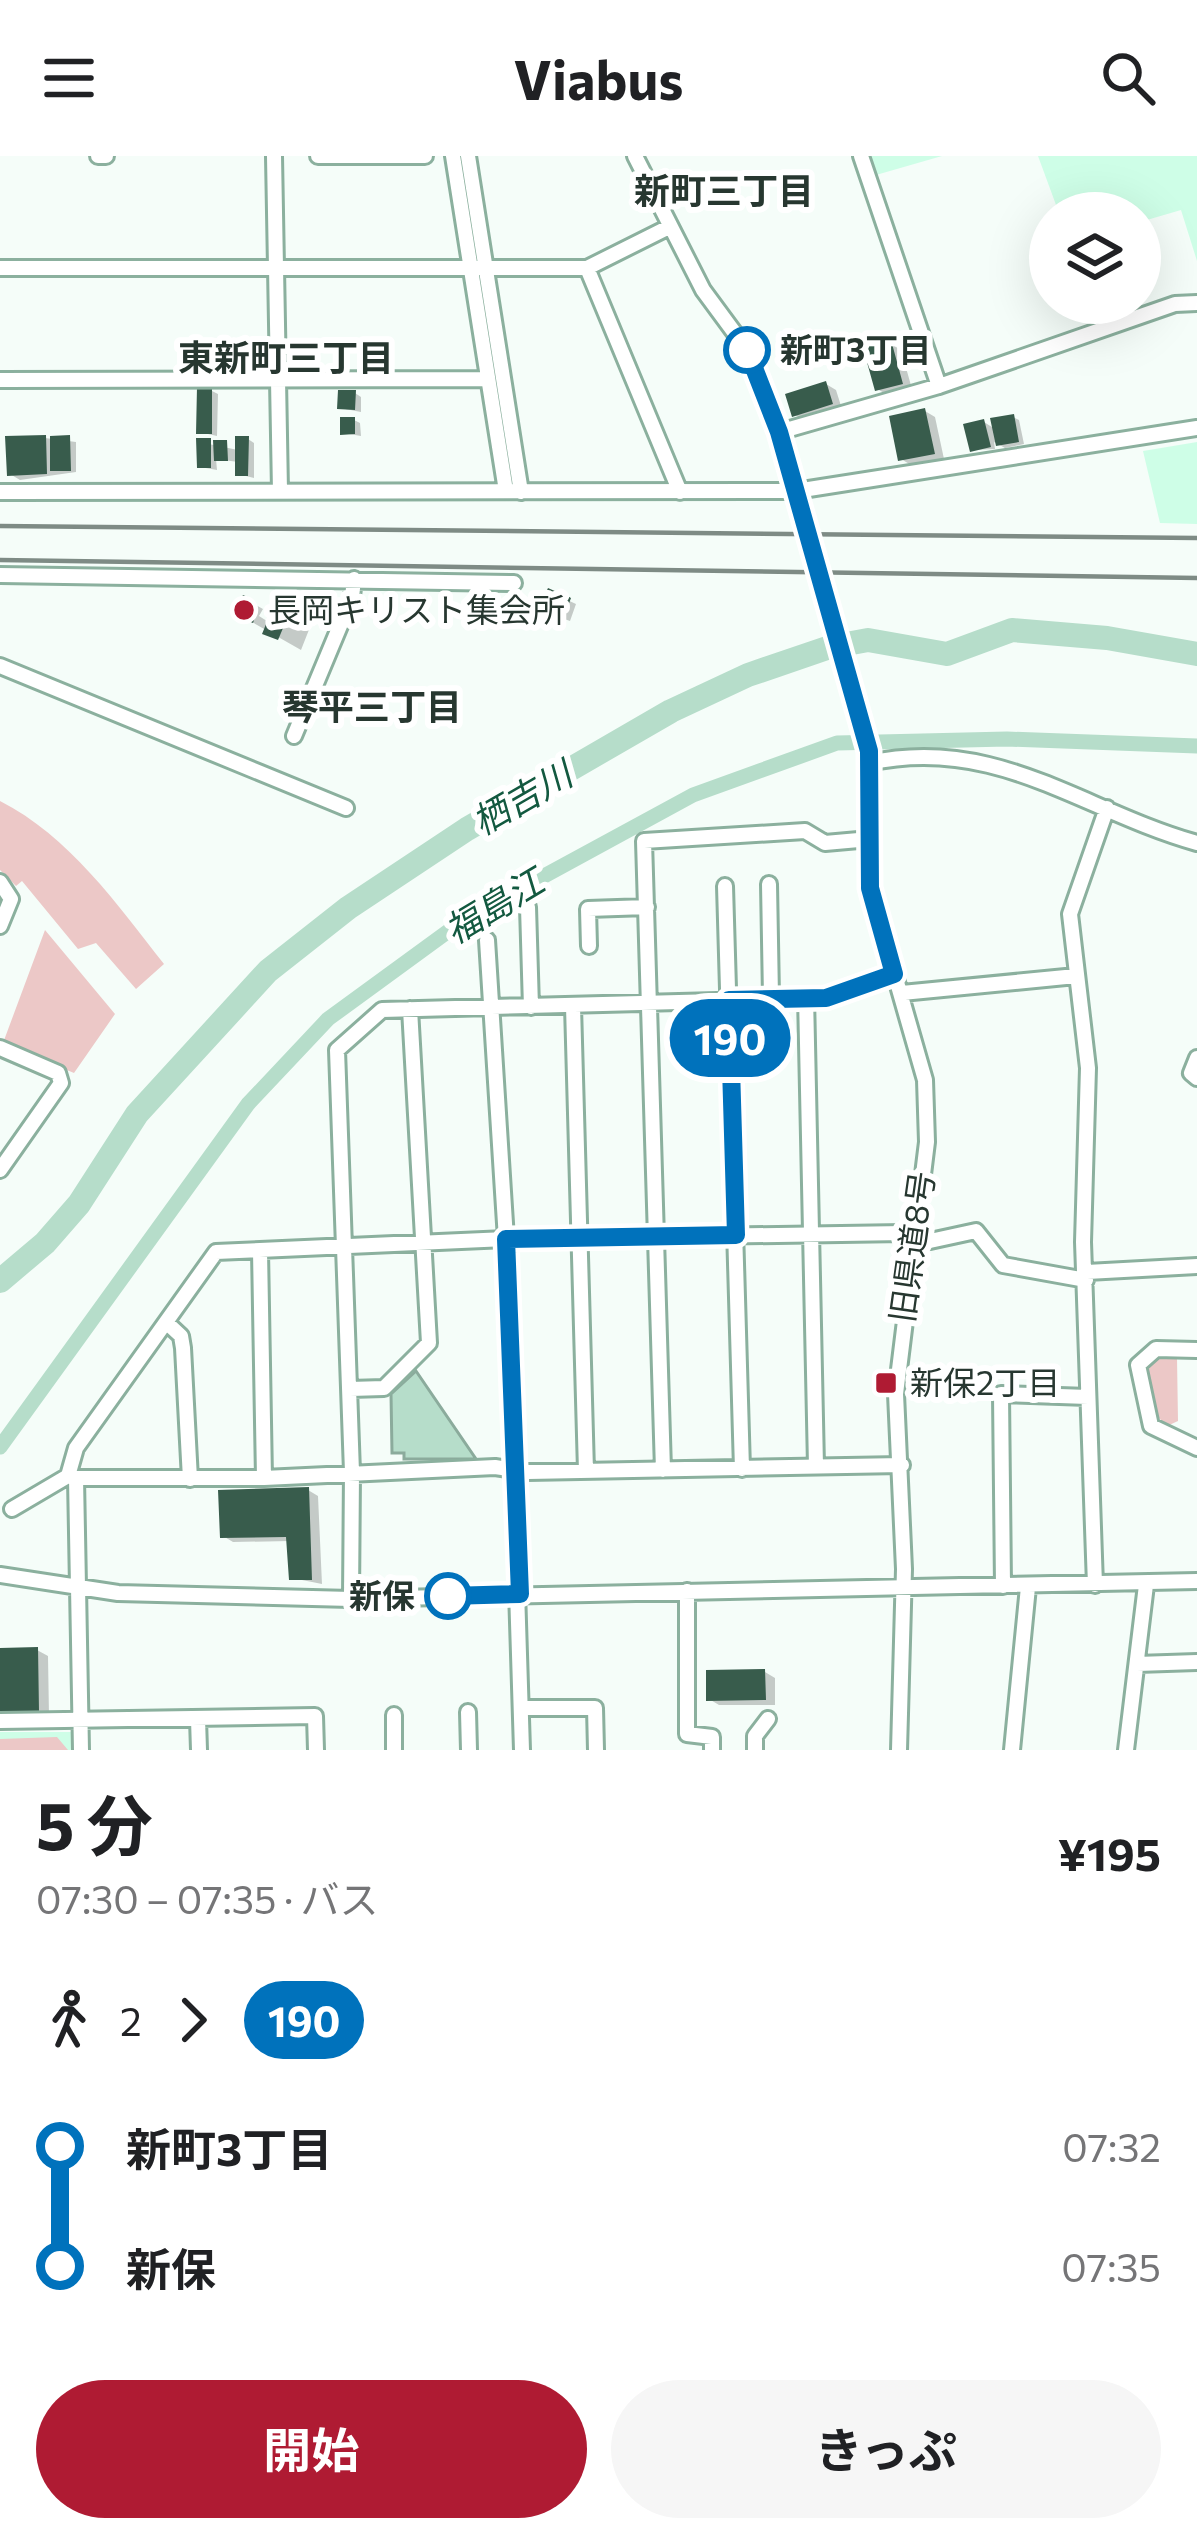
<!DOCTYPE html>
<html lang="ja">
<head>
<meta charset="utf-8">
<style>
  :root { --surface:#fff; --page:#f6f6f6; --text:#202124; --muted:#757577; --accent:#af1b33 }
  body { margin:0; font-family:Commissioner,"Noto Sans JP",sans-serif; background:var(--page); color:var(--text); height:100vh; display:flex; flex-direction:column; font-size:45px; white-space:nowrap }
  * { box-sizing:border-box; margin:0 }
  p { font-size:39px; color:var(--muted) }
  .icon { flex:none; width:66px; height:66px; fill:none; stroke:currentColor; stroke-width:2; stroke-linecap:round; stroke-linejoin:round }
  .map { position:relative; height:1594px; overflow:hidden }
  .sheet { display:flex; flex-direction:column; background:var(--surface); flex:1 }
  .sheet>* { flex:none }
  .badge { padding:0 24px; border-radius:39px; font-size:42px; line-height:78px }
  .buttons { position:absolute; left:1029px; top:36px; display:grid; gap:24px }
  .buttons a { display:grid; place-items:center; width:132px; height:132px; border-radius:50%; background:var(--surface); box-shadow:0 12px 48px #0002; font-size:60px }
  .map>.badge { position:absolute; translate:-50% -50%; box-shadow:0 0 0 6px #fff }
  .legs { display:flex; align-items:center; gap:18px; height:132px; padding:0 36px; font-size:39px }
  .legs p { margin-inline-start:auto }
  .head { display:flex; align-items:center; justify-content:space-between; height:204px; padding:0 36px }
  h1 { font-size:66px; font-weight:700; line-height:90px }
  .primary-button { display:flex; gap:24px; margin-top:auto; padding:24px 36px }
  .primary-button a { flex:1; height:138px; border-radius:72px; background:var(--accent); color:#fff; font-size:48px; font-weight:700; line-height:138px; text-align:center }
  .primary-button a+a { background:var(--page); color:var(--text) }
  ul { padding:0 36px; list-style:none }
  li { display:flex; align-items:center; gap:42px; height:120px; font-size:45px }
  li i { display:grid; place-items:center; width:18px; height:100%; margin:0 15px; background:currentColor }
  li i::after { content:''; width:30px; height:30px; margin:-15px; border:9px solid; border-radius:50%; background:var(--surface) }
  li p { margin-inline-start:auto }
  li:first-child i { background:linear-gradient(#0000 50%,currentColor 0) }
  li:last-child i { background:linear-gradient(currentColor 50%,#0000 0) }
  header { display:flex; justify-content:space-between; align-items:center; height:156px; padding:0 36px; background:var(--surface); font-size:54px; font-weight:700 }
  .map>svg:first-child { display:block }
</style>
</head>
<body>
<header><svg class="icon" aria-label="menu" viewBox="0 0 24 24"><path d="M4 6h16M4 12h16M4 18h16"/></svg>Viabus<svg class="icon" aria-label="search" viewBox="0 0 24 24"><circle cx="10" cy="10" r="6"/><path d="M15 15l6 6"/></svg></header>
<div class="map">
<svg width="1197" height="1594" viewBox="0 0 1197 1594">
  <rect width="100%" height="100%" fill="#f5fdf9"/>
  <!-- built -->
  <path fill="#cefee7" d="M870,0H942L876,19Z
    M1038,0H1197V105L1181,54L1140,66V57H1059Z
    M1197,286V368L1160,367L1143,295Z
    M0,1576H72V1594H0Z"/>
  <!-- green -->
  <path fill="#ecc8c7" d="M0,645C69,680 117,748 164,808L136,833L96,787L78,793L22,725L16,730L0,714Z
    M45,774L115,858L74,917L3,887Z
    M1157,1201L1177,1202L1178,1265L1167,1270L1156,1259L1146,1212Z
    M57,1581L68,1594H0V1583Z"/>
  <!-- water -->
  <path fill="#b6ddca" stroke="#8bab9c" stroke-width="3" d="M416,1215L476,1303H404V1297H392L391,1238Z"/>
  <!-- shadow -->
  <path fill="#0003" d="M891,188L901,194L912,233L888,239L877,233Z
    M826,228L836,234L842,253L805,265L795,259Z
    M212,235L218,238L217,280L199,276Z
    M355,237L361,241V256L340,252Z
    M925,255L935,261L944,303L911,309L901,303Z
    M1013,261L1019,264L1024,288L1005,292L994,286L995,293L972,294L984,266L995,273Z
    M354,264L360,267L361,280L343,277Z
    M45,282L76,286V316L20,324L10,318Z
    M248,283L254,287V322L238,318V306L216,303L217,314L200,311L199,286L238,294Z
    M550,436L576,448L570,465L541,455Z
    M245,443L263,453L259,460L270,467L292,449L314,461L301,494L238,458Z
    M308,1334L318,1340L322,1428L292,1422L290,1385L233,1386L223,1380Z
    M37,1494L48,1500L49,1560L0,1561V1495Z
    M765,1516L775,1522V1549H719L709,1543Z"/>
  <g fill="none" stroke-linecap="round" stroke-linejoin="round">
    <!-- canal -->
    <path stroke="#b6ddca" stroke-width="15" d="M0,1291L248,948L328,863L465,763L693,639L837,587L1007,583L1197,590"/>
    <!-- river -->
    <path stroke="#b6ddca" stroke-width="24" d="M0,1125L45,1087L79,1048L137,958L268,815L348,752L467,673L671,555L748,519L830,491L868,484L947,498L1012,474L1107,482L1197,498"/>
  </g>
  <!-- building -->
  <path fill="#385c4c" d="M891,184L903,228L875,235L863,192Z
    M826,225L833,248L792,261L785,238Z
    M197,231L212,232V278H196Z
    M338,234H356L355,254L337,253Z
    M925,252L935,298L898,305L889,260Z
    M1014,258L1019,286L996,290L990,262Z
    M340,261H355V278L340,279Z
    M984,263L991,291L970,296L963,268Z
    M46,279L47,318L7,320L5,280Z
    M70,279L71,315H50V280Z
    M235,280H249L248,320H235Z
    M196,282H211V312H197Z
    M213,284H227L228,305H214Z
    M548,432L557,436L546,461L537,457Z
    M562,437L571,442L563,464L552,459Z
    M243,439L250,442L245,451L257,456L253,467L234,459Z
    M278,439L294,446L278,484L262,478Z
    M309,1331L312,1424H289L286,1381L220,1382L218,1334Z
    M38,1491L39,1556L0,1557V1492Z
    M765,1513L766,1544L706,1545V1514Z"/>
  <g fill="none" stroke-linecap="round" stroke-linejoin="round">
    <defs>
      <path id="minor" d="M98,0H106
        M274,0L280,335
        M318,0H425
        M453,0L506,335
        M468,0L521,336
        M635,0L703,134L745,191L779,276L869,595L870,732L925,924L927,986L896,1238L904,1413L899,1594
        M861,0L939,230
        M0,112H587L667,72
        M587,112L680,336
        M0,224L488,223
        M779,276L939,230L1175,148L1197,147
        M0,336L796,335L1197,272
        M0,419L514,427
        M0,510L346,652
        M294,580L352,441L354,423
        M869,607C996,579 1083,655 1197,687
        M0,726L11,743L0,770
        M769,728L771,841
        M725,730L742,1313
        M528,751L531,851
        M487,784L506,1083L522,1594
        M589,790L588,753L647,751
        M902,837L1076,820
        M806,840L816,1310
        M573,850L586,1315
        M0,892L58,917L61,927L0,1014
        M1197,902L1191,917L1197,922
        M260,1095L264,1322
        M1087,1116L1197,1110
        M166,1166L181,1180L183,1192L190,1323
        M1197,1194L1156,1193L1138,1209L1151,1270L1197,1292
        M350,1233L384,1232L429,1187L410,853
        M663,1314L644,685L805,675L825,687L870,683
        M76,1322H264L495,1311L528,1316L902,1309
        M12,1353L68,1320
        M0,1419L118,1437L351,1443L1197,1425
        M1095,1429L1083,1086L1088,912L1070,758L1107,652
        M1003,1430L1001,1238L1088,1241
        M687,1435V1578L712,1581V1594
        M351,1443L352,1316L337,894L382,854L826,842L894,818
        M1137,1508L1197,1506
        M521,1552H595L596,1594
        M468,1556L469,1594
        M394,1559V1594
        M198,1563L199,1594
        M0,1565L315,1560L316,1594
        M81,1594L76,1322L68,1320L76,1292L216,1096L506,1083L904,1077L930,1085L976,1075L1003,1109L1086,1124
        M755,1594V1580L768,1563
        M1012,1594L1028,1431
        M1126,1594L1146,1429"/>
    </defs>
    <!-- minor casing -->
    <use href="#minor" stroke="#8bb09e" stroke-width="20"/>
    <!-- minor -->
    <use href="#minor" stroke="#fff" stroke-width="14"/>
    <!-- rail -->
    <path stroke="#7e8b85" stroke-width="4.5" d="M0,370L1197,382
      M0,404L1197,422"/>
  </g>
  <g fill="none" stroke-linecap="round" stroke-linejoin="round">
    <defs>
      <path id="line-1" d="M448,1440L520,1438L506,1083L736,1079L729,844L826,842L894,818L870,732L869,595L779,276L747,194"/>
    </defs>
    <!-- line-1 casing -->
    <use href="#line-1" stroke="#fff" stroke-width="27"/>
    <!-- line-1 -->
    <use href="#line-1" stroke="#0072bc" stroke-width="18"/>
  </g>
  <!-- markers -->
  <g fill="#fff" stroke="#0072bc" stroke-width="6">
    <circle cx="747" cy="194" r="21"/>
    <circle cx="448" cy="1440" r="21"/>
  </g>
  <g fill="#af1b33" stroke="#fff" stroke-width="4.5">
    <circle cx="244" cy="454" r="12"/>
    <rect x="874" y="1215" width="24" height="24" rx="6"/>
  </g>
  <g text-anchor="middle" stroke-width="12" stroke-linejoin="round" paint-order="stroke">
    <!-- stop labels -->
    <g font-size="33" font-weight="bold" fill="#273730" stroke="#fff" text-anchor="start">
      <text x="780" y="206">新町3丁目</text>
      <text x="415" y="1452" text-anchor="end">新保</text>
    </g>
    <!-- poi labels -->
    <g font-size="33" fill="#273730" stroke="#fff" text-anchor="start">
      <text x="268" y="466">長岡キリスト集会所</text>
      <text x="910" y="1239">新保2丁目</text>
    </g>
    <!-- street labels -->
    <g font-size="33" fill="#273730" stroke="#fff">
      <text transform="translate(912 1091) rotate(-82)" y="12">旧県道8号</text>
    </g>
    <!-- neighbourhood labels -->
    <g font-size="36" font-weight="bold" fill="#273730" stroke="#fff">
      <text x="724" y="48">新町三丁目</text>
      <text x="286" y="215">東新町三丁目</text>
      <text x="372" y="564">琴平三丁目</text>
    </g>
    <!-- water labels -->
    <g font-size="36" font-style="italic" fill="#135940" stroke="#fff">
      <text transform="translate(522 642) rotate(-30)" y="13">栖吉川</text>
      <text transform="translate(494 750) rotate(-31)" y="13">福島江</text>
    </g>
  </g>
</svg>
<div class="buttons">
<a><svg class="icon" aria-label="layers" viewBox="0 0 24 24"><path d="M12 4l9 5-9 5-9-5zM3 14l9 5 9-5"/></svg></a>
</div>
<b class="badge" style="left:730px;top:882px;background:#0072bc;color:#fff">190</b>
</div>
<section class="sheet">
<div class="head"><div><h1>5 分</h1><p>07:30 – 07:35 · バス</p></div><b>¥195</b></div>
<div class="legs"><svg class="icon" aria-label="walk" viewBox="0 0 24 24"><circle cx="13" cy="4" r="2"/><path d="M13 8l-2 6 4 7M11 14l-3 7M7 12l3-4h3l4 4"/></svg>2<svg class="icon" aria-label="forward" viewBox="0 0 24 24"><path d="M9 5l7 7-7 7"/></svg><b class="badge" style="background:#0072bc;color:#fff">190</b></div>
<ul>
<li><i style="color:#0072bc"></i><b>新町3丁目</b><p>07:32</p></li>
<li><i style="color:#0072bc"></i><b>新保</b><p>07:35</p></li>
</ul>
<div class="primary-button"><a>開始</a><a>きっぷ</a></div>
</section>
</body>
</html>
